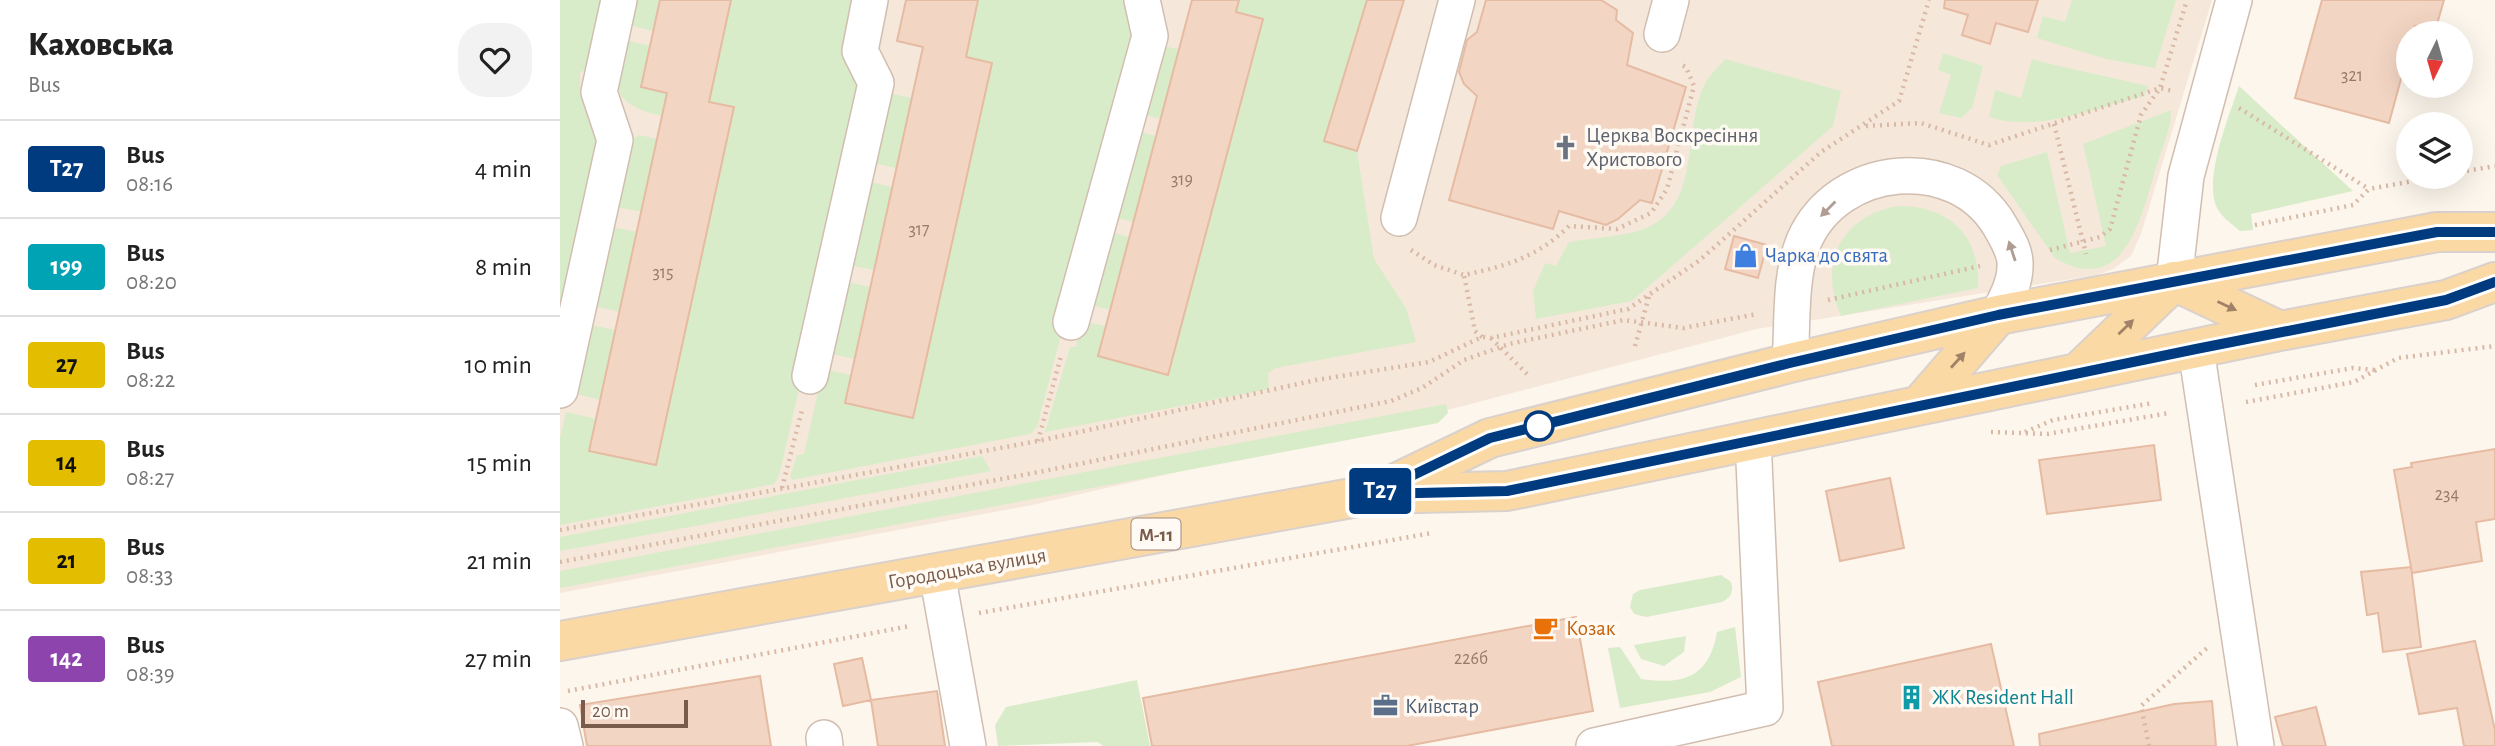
<!DOCTYPE html>
<html lang="en">
<head>
<meta charset="utf-8">
<style>
  :root { --surface:#fff; --page:#f2f2f2; --text:#222; --muted:#767676; --line:#e0e0e0 }
  body { margin:0; font-family:"Alegreya Sans",sans-serif; background:var(--page); color:var(--text); height:100vh; display:flex; flex-direction:column; font-size:26px; white-space:nowrap }
  * { box-sizing:border-box; margin:0 }
  p { font-size:23px; color:var(--muted) }
  .icon { flex:none; width:38px; height:38px; fill:none; stroke:currentColor; stroke-width:2; stroke-linecap:round; stroke-linejoin:round }
  .map { position:relative; flex:1; overflow:hidden }
  .details { display:flex; flex-direction:column; background:var(--surface); width:560px }
  .details>* { flex:none }
  .badge { padding:0 14px; border-radius:5px; font-size:24px; line-height:46px }
  .needle { width:46px; rotate:185deg }
  .fabs { position:absolute; left:1836px; top:21px; display:grid; gap:14px }
  .fabs a { display:grid; place-items:center; width:77px; height:77px; border-radius:50%; background:var(--surface); box-shadow:0 7px 28px #0002; font-size:35px }
  .scale { position:absolute; left:21px; bottom:18px; width:107px; box-sizing:border-box; padding-left:7px; border:4px solid #7a5c4d; border-top:0; font-size:19px; line-height:24px; white-space:nowrap; color:#7a5c4d; -webkit-text-stroke:5px #fffaf3; paint-order:stroke }
  .map>.badge { position:absolute; translate:-50% -50%; box-shadow:0 0 0 4px #fff }
  .round { display:grid; place-items:center; flex:none; width:74px; height:74px; border-radius:28px; background:var(--page) }
  .head { display:flex; align-items:center; justify-content:space-between; height:119px; padding:0 28px }
  h1 { font-size:33px; font-weight:800; line-height:52px }
  ul { padding:0; list-style:none }
  li { display:flex; align-items:center; gap:21px; height:98px; padding:0 28px; border-top:2px solid var(--line) }
  li div { flex:1 }
  li b { display:block; font-size:26px }
  li em { font-style:normal }
  li .badge { min-width:77px; font-weight:700; text-align:center }
  main { display:flex; flex:1; min-height:0 }
  .map>svg:first-child { display:block }
</style>
</head>
<body>
<main>
<section class="details">
<div class="head"><div><h1>Каховська</h1><p>Bus</p></div><a class="round"><svg class="icon" aria-label="heart" viewBox="0 0 24 24"><path d="M12 20l-8-8c-3-5 5-10 8-4 3-6 11-1 8 4z"/></svg></a></div>
<ul>
<li><span class="badge" style="background:#003b80;color:#fff">Т27</span><div><b>Bus</b><p>08:16</p></div><em>4 min</em></li>
<li><span class="badge" style="background:#00a3b4;color:#fff">199</span><div><b>Bus</b><p>08:20</p></div><em>8 min</em></li>
<li><span class="badge" style="background:#e3bd00;color:#111">27</span><div><b>Bus</b><p>08:22</p></div><em>10 min</em></li>
<li><span class="badge" style="background:#e3bd00;color:#111">14</span><div><b>Bus</b><p>08:27</p></div><em>15 min</em></li>
<li><span class="badge" style="background:#e3bd00;color:#111">21</span><div><b>Bus</b><p>08:33</p></div><em>21 min</em></li>
<li><span class="badge" style="background:#8e44ad;color:#fff">142</span><div><b>Bus</b><p>08:39</p></div><em>27 min</em></li>
</ul>
</section>
<div class="map">
<svg width="1935" height="746" viewBox="0 0 1935 746">
  <rect width="100%" height="100%" fill="#fdf6ec"/>
  <!-- residential -->
  <path fill="#f5e8da" d="M0,0H1652L1581,234L1571,256L1553,269L1537,275L1197,329L872,414L472,505L0,593Z"/>
  <!-- green -->
  <path fill="#d8ecc9" d="M0,0H50L29,70L20,72V87L41,138L0,354Z
    M69,0H100L93,31L64,24Z
    M171,0H302L306,101L219,476L214,484L0,525V438L6,412L36,419L30,451L96,465L174,107L149,102Z
    M418,0H570L576,49L477,427L470,434L232,480L230,476L237,455L244,454L263,369L291,375L285,403L353,417L432,63L406,57Z
    M679,0H807L764,141L797,151L814,259L846,308L856,342L716,368L708,373L709,389L485,432L510,347H516L520,321L546,326L538,356L608,375L703,20L676,12Z
    M1512,0H1616L1595,68L1546,59L1477,38L1483,16L1505,22Z
    M61,39L90,46L81,87L108,93L103,116C49,104 54,87 61,39Z
    M607,47L619,49L601,119L577,113L599,51Z
    M1383,53L1423,66L1412,108L1401,118L1379,113L1391,75L1378,70Z
    M1165,59L1281,91L1273,126L1072,301L976,319L973,291L985,263L996,266L1009,242C1033,238 1061,237 1084,229C1145,205 1120,126 1147,80C1152,73 1159,66 1165,59Z
    M1472,59L1486,63L1588,86L1584,96C1535,108 1478,133 1429,117L1435,90L1461,98Z
    M1679,86L1793,191L1691,214L1693,230L1680,231C1671,223 1659,216 1655,203C1646,172 1669,116 1679,86Z
    M324,92L352,98L336,168L309,162Z
    M1611,110C1612,128 1601,150 1596,168C1581,217 1565,299 1495,258L1437,175L1441,166L1487,152L1510,253L1546,246L1523,144Z
    M573,130L596,136L573,222L550,216Z
    M79,135L98,139L82,212L51,206L66,144Z
    M306,181L332,187L314,270L288,265Z
    M1338,206C1390,206 1421,236 1418,288L1281,316C1258,264 1280,216 1338,206Z
    M47,226L77,232L60,312L30,305Z
    M547,231L569,237L550,310L527,304Z
    M283,281L310,287L294,359L267,353Z
    M26,324L56,330L41,400L11,393Z
    M886,404L888,413L878,423L0,588V571Z
    M422,456L431,471L0,551V537Z
    M1161,575L1171,582C1174,591 1171,598 1162,602L1086,617L1074,614L1070,607L1073,594L1080,590Z
    M1175,627L1181,677L1150,692L1060,708L1048,648L1060,647L1081,679C1123,685 1149,678 1157,632Z
    M1126,636L1124,652L1104,666L1081,659L1074,645Z
    M577,680L590,746H543L538,742L438,746L435,725L446,707Z"/>
  <!-- building -->
  <path fill="#f3d5c3" stroke="#e6bba3" stroke-width="2" d="M100,0H171L149,102L174,107L96,465L29,451L107,93L81,87Z
    M346,0H418L406,57L432,63L353,418L285,403L363,47L337,41Z
    M632,0H679L676,12L703,19L608,375L538,356Z
    M807,0H844L797,151L764,141Z
    M926,0H1041L1057,10L1056,20L1073,33L1067,65L1126,87L1092,203L1080,200L1058,219L1046,225L999,211L993,229L889,200L917,96L904,84L899,72L907,40L917,32Z
    M1385,0H1478L1468,32L1436,23L1430,44L1402,35L1408,15L1384,8Z
    M1762,0H1884L1875,31L1855,26L1853,33H1848V53L1829,123L1735,98Z
    M1174,236L1207,245L1198,278L1165,269Z
    M1594,445L1601,500L1487,514L1479,460Z
    M1935,449V519L1916,522L1922,561L1852,573L1834,470L1852,467L1851,463Z
    M1330,478L1344,548L1280,561L1266,491Z
    M1851,567L1861,647L1823,652L1818,613L1807,615L1801,572Z
    M1016,617L1033,711L847,746H592L583,698Z
    M1915,641L1935,730V746H1904L1897,708L1859,714L1847,654Z
    M1431,644L1454,746H1272L1258,682Z
    M302,658L311,700L283,706L274,664Z
    M200,676L211,746H27L20,705Z
    M377,691L385,746H318L311,700Z
    M1652,701L1656,746H1480L1479,734L1614,704Z
    M1756,707L1766,746H1723L1715,717Z"/>
  <g fill="none" stroke-linecap="round" stroke-linejoin="round">
    <defs>
      <path id="minor" d="M1102,34L1111,0
        M839,218L897,0
        M1614,281L1626,176L1674,0
        M511,322L590,36L582,0
        M1636,349L1696,746
        M1230,363C1233,324 1229,277 1244,241C1278,163 1396,151 1440,226C1447,238 1456,252 1455,266C1455,284 1446,299 1438,315
        M250,376L316,83L300,51L310,0
        M0,390L55,140L39,92L59,0
        M377,573L408,746
        M0,726L5,746
        M264,738L265,746
        M1034,746L1205,708L1193,439"/>
      <path id="major" d="M1614,281L1720,331
        M1518,373L1614,281
        M1360,405L1438,315
        M826,488L930,438L1230,363L1438,315L1877,232H1935
        M0,641L814,494L947,491L1720,331L1886,300L1935,282"/>
    </defs>
    <!-- minor casing -->
    <use href="#minor" stroke="#d1beb0" stroke-width="38"/>
    <!-- major casing -->
    <use href="#major" stroke="#dad1cd" stroke-width="42"/>
    <!-- path -->
    <path stroke="#d9b8a5" stroke-width="4.5" stroke-dasharray="2 5" stroke-linecap="butt" d="M1679,108L1809,189
      M1494,124L1526,254
      M1306,126L1361,123L1429,145L1600,88L1627,0
      M1900,172L1935,166
      M1695,225L1793,205L1809,189L1876,177
      M851,250L874,265L904,275
      M1490,250L1540,237L1550,229L1581,115L1600,88L1613,91
      M1268,300L1420,266
      M922,337L915,331L904,275C946,266 978,257 1009,226L1057,229L1091,213L1107,189L1134,86L1126,67L1120,64
      M931,338L967,374
      M1075,346L1090,293
      M1695,385L1793,368L1815,370
      M1686,402L1794,382L1838,358L1935,346
      M1431,432L1487,434L1609,413
      M1465,432L1493,420L1593,403
      M478,441L501,356
      M222,488L242,410
      M0,530L478,441L756,380L869,362L922,337L931,338L1068,309L1140,260L1261,152L1339,101L1369,0
      M0,562L484,471L831,401L862,388L904,360L949,344L1064,320L1123,328L1197,314
      M419,613L872,533
      M8,691L350,626
      M1589,746L1581,706L1647,648"/>
    <!-- minor -->
    <use href="#minor" stroke="#fff" stroke-width="35"/>
    <!-- major -->
    <use href="#major" stroke="#fbd9a5" stroke-width="38"/>
  </g>
  <!-- one-way arrows -->
  <defs><path id="oneway-solid" d="M-6-.8H1V-3.2L6.5 0L1 3.2V.8H-6Z" transform="scale(1.75)"/></defs>
  <g fill="#af9d94">
    <use href="#oneway-solid" transform="translate(1268 209) rotate(135)"/>
    <use href="#oneway-solid" transform="translate(1452 251) rotate(-108)"/>
  </g>
  <g fill="#a18267">
    <use href="#oneway-solid" transform="translate(1667 306) rotate(25)"/>
    <use href="#oneway-solid" transform="translate(1566 327) rotate(-44)"/>
    <use href="#oneway-solid" transform="translate(1398 360) rotate(-48)"/>
  </g>
  <g fill="none" stroke-linecap="round" stroke-linejoin="round">
    <defs>
      <path id="line" d="M1935,232H1877L1438,315L1230,363L930,438L814,494L947,491L1636,349L1886,300L1935,282"/>
    </defs>
    <!-- line casing -->
    <use href="#line" stroke="#fff" stroke-width="16"/>
    <!-- line -->
    <use href="#line" stroke="#003b80" stroke-width="10"/>
  </g>
  <!-- icons -->
  <defs>
    <symbol id="church-bare" viewBox="-9 -9 18 18"><path d="M-1.2-6h2.4v3.5h3.3v2.4h-3.3V6h-2.4V-.1h-3.3v-2.4h3.3Z" fill="#6b7280" stroke="#fffaf3" stroke-width="2.5" paint-order="stroke"/></symbol>
    <symbol id="shop-bare" viewBox="-9 -9 18 18"><path d="M-5-2.5h2.3a2.7 3.5 0 0 1 5.4 0H5L5.5 6h-11ZM-1.5-2.5h3a1.5 2.3 0 0 0-3 0Z" fill="#3f7fe0" stroke="#fffaf3" stroke-width="2.5" paint-order="stroke"/></symbol>
    <symbol id="cafe-bare" viewBox="-9 -9 18 18"><path d="M-5.5-4.5H6V0H3Q3 3.5 0 3.5H-2.5Q-5.5 3.5-5.5 0ZM3-3.2v2h1.7v-2ZM-6 4.5H4V6H-6Z" fill="#e8710a" stroke="#fffaf3" stroke-width="2.5" paint-order="stroke"/></symbol>
    <symbol id="building-bare" viewBox="-9 -9 18 18"><path d="M-4-6H4V6H1V3H-1V6H-4ZM-2.5-4.3h1.7v1.8h-1.7ZM.8-4.3h1.7v1.8H.8ZM-2.5-1h1.7V.8h-1.7ZM.8-1h1.7V.8H.8Z" fill="#0f9aa8" stroke="#fffaf3" stroke-width="2.5" paint-order="stroke"/></symbol>
    <symbol id="office-bare" viewBox="-9 -9 18 18"><path d="M-6-3h4V-5.5h4V-3h4V5H-6ZM-1-4.5V-3h2v-1.5ZM-6 0V1H6V0Z" fill="#5c6f8a" stroke="#fffaf3" stroke-width="2.5" paint-order="stroke"/></symbol>
  </defs>
  <g fill-rule="evenodd">
    <use href="#church-bare" x="988" y="130" width="35" height="35"/>
    <use href="#shop-bare" x="1168" y="238" width="35" height="35"/>
    <use href="#cafe-bare" x="968" y="610" width="35" height="35"/>
    <use href="#building-bare" x="1334" y="680" width="35" height="35"/>
    <use href="#office-bare" x="808" y="688" width="35" height="35"/>
  </g>
  <!-- markers -->
  <circle fill="#fff" stroke="#003b80" stroke-width="3.5" cx="979" cy="426" r="14"/>
  <g text-anchor="middle" stroke-width="7" stroke-linejoin="round" paint-order="stroke">
    <!-- number labels -->
    <g font-size="18" fill="#987a6a">
      <text x="1792" y="81">321</text>
      <text x="622" y="185">319</text>
      <text x="359" y="235">317</text>
      <text x="103" y="278">315</text>
      <text x="1887" y="500">234</text>
      <text x="911" y="664">226б</text>
    </g>
    <!-- shield labels -->
    <rect fill="#fffaf3" stroke="#a28b7f" stroke-width="2" x="571.5" y="518.5" width="49" height="31" rx="5"/>
    <g font-size="19" font-weight="bold" fill="#7a5c4d">
      <text x="596" y="541">М-11</text>
    </g>
    <!-- worship labels -->
    <g font-size="21" fill="#5b616d" stroke="#fffaf3" text-anchor="start">
      <text x="1026" y="142">Церква Воскресіння<tspan x="1026" dy="24">Христового</tspan></text>
    </g>
    <!-- shop labels -->
    <g font-size="21" fill="#366cbe" stroke="#fffaf3" text-anchor="start">
      <text x="1205" y="262">Чарка до свята</text>
    </g>
    <!-- street labels -->
    <g font-size="21" fill="#7a5c4d" stroke="#fffaf3">
      <text transform="translate(407 568) rotate(-10)" y="7">Городоцька вулиця</text>
    </g>
    <!-- food labels -->
    <g font-size="21" fill="#c56008" stroke="#fffaf3" text-anchor="start">
      <text x="1006" y="635">Козак</text>
    </g>
    <!-- culture labels -->
    <g font-size="21" fill="#0d838f" stroke="#fffaf3" text-anchor="start">
      <text x="1372" y="704">ЖК Resident Hall</text>
    </g>
    <!-- service labels -->
    <g font-size="21" fill="#4e5e75" stroke="#fffaf3" text-anchor="start">
      <text x="845" y="713">Київстар</text>
    </g>
  </g>
</svg>
<div class="fabs">
<a><svg class="needle" viewBox="-14 -14 28 28"><path d="M0-13l5 13h-10z" fill="#e53935"/><path d="M0 13l5-13h-10z" fill="#767676"/></svg></a>
<a><svg class="icon" aria-label="layers" viewBox="0 0 24 24"><path d="M12 4l9 5-9 5-9-5zM3 14l9 5 9-5"/></svg></a>
</div>
<div class="scale">20 m</div>
<b class="badge" style="left:820px;top:491px;background:#003b80;color:#fff">Т27</b>
</div>
</main>
</body>
</html>
